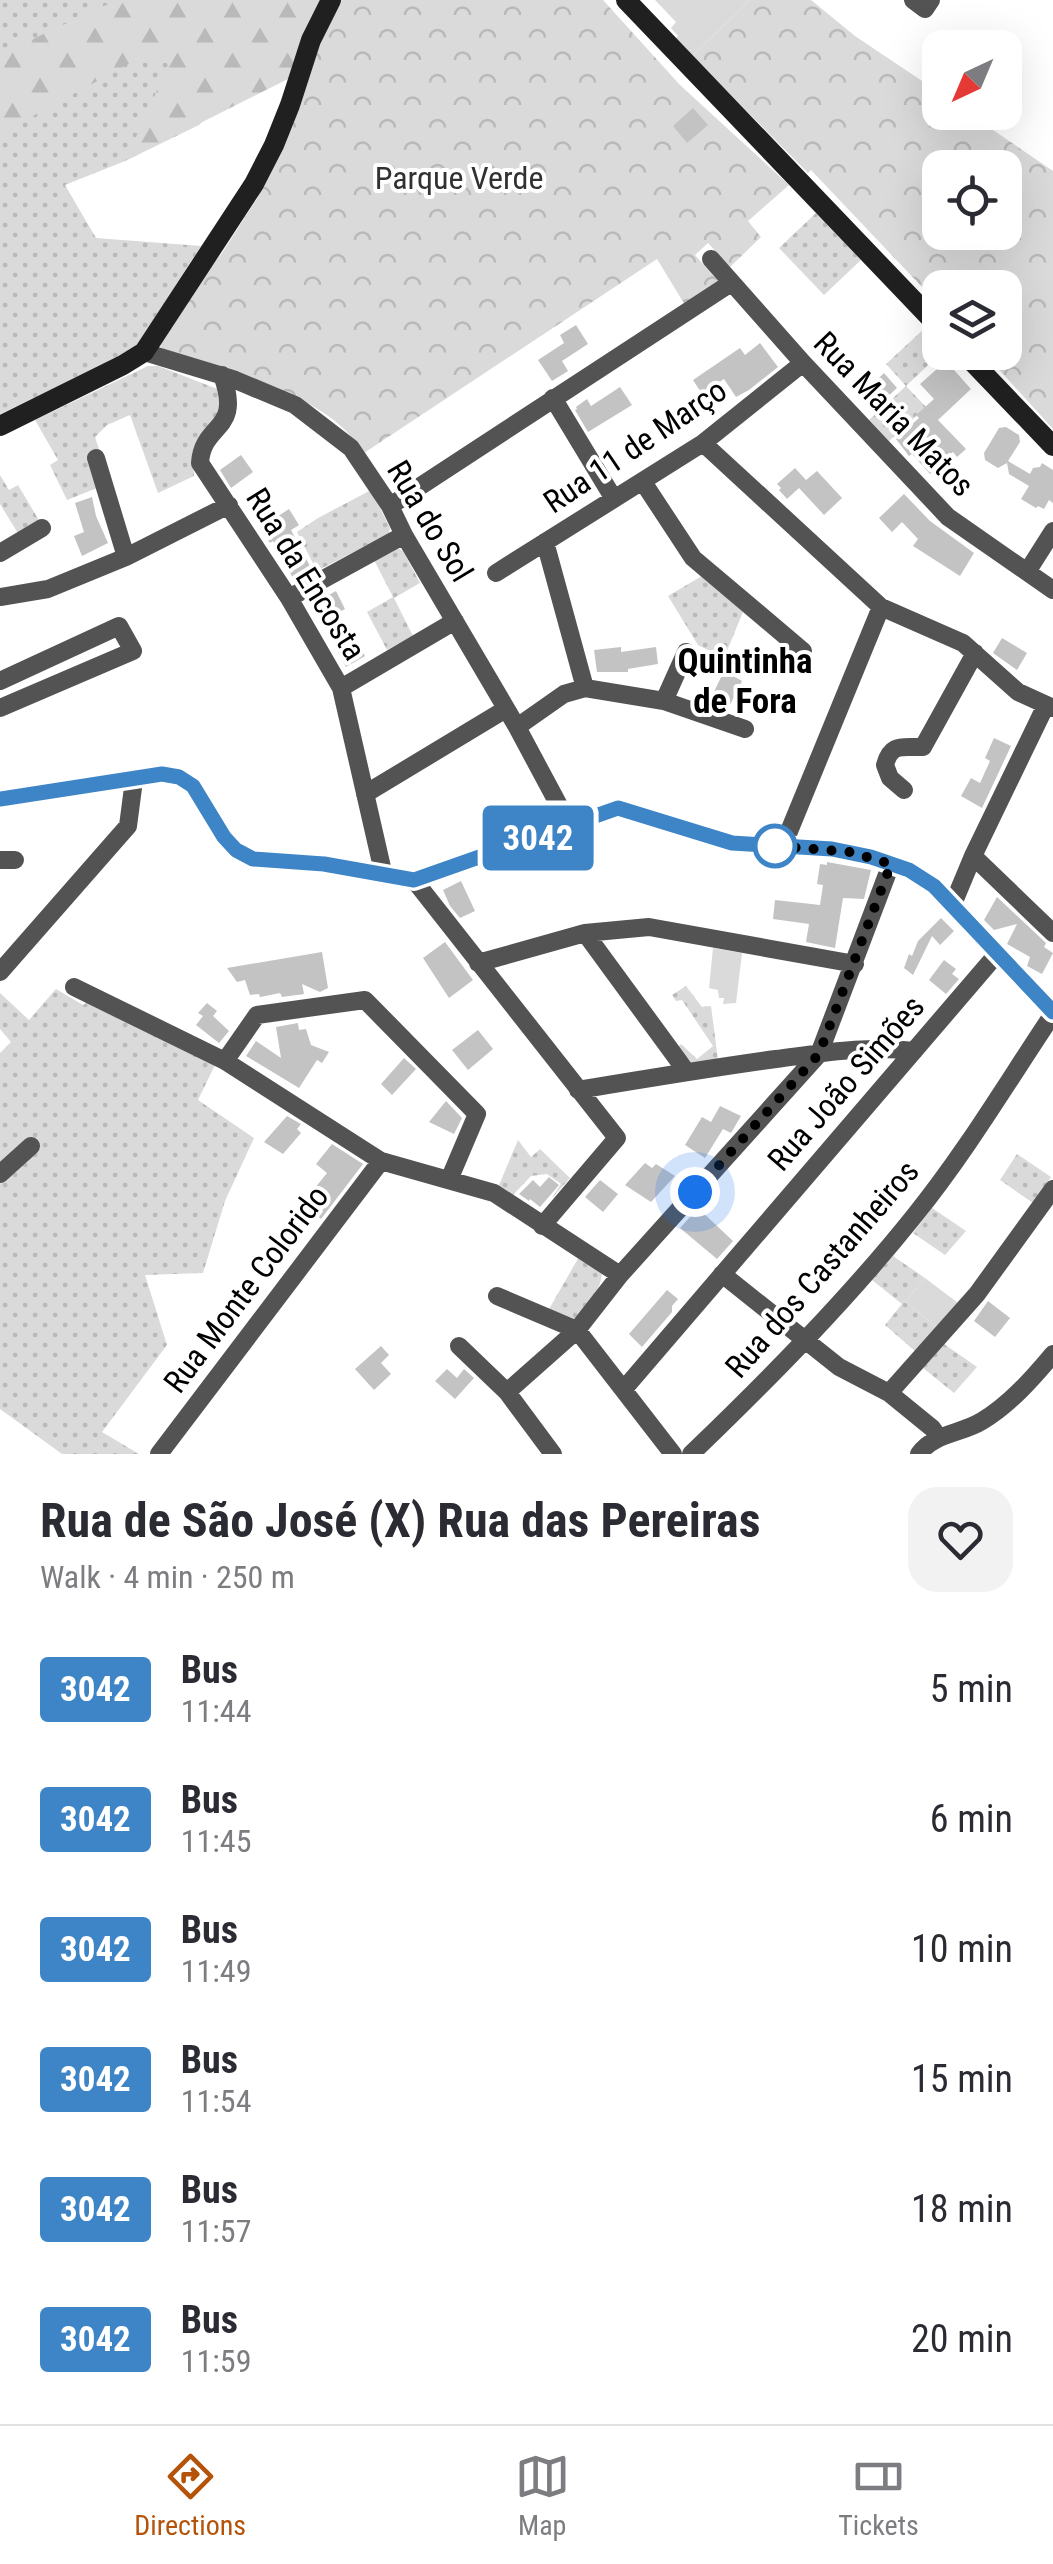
<!DOCTYPE html>
<html lang="en">
<head>
<meta charset="utf-8">
<style>
  :root { --surface:#fff; --page:#f2f2f3; --text:#2b2b33; --muted:#7c7c81; --line:#e1e1e2; --accent:#b45309 }
  body { margin:0; font-family:"Roboto Condensed",sans-serif; background:var(--page); color:var(--text); height:100vh; display:flex; flex-direction:column; font-size:38px; white-space:nowrap }
  * { box-sizing:border-box; margin:0 }
  p { font-size:32px; color:var(--muted) }
  .icon { flex:none; width:55px; height:55px; fill:none; stroke:currentColor; stroke-width:2; stroke-linecap:round; stroke-linejoin:round }
  .map { position:relative; height:1454px; overflow:hidden }
  .panel { display:flex; flex-direction:column; background:var(--surface); flex:1 }
  .panel>* { flex:none }
  .badge { padding:0 20px; border-radius:8px; font-size:35px; line-height:65px }
  .needle { width:65px; rotate:224deg }
  .tools { position:absolute; left:922px; top:30px; display:grid; gap:20px }
  .tools a { display:grid; place-items:center; width:100px; height:100px; border-radius:20px; background:var(--surface); box-shadow:0 10px 40px #0002; font-size:50px }
  .you { position:absolute; width:50px; height:50px; margin:-25px; border:8px solid #fff; border-radius:50%; background:#1a73e8; box-shadow:0 0 0 15px #1a73e833 }
  .map>.badge { position:absolute; translate:-50% -50%; box-shadow:0 0 0 5px #fff }
  .round { display:grid; place-items:center; flex:none; width:105px; height:105px; border-radius:30px; background:var(--page) }
  .overview { display:flex; align-items:center; justify-content:space-between; height:170px; padding:0 40px }
  h1 { font-size:48px; font-weight:700; line-height:75px }
  ul { padding:0; list-style:none }
  li { display:flex; align-items:center; gap:30px; height:130px; padding:0 40px }
  li div { flex:1 }
  li b { display:block; font-size:38px }
  li em { font-style:normal }
  li .badge { min-width:110px; font-weight:700; text-align:center }
  .dock { display:flex; justify-content:space-around; align-items:center; height:140px; border-top:2px solid var(--line); background:var(--surface); font-size:28px; color:var(--muted) }
  .dock a { display:grid; justify-items:center; gap:5px }
  .dock .active { color:var(--accent) }
  .map>svg:first-child { display:block }
</style>
</head>
<body>
<div class="map">
<svg width="1053" height="1454" viewBox="0 0 1053 1454">
  <defs>
    <pattern id="grass-dots" width="8" height="8" patternUnits="userSpaceOnUse" patternTransform="scale(2.5)"><rect width="8" height="8" fill="#dadada"/><path d="M2 2h.1M6 6h.1" fill="none" stroke="#b9b9b9" stroke-width="1.8" stroke-linecap="round"/></pattern>
    <pattern id="forest-firs" width="22" height="20" patternUnits="userSpaceOnUse" patternTransform="scale(2.5)"><rect width="22" height="20" fill="#dadada"/><path d="M5 1l3.5 6h-7zM16 11l3.5 6h-7z" fill="#b9b9b9"/></pattern>
    <pattern id="park-crowns" width="20" height="18" patternUnits="userSpaceOnUse" patternTransform="scale(2.5)"><rect width="20" height="18" fill="#dadada"/><path d="M2 6a3 3 0 1 1 6 0M12 15a3 3 0 1 1 6 0" fill="none" stroke="#b9b9b9"/></pattern>
  </defs>
  <rect width="100%" height="100%" fill="#fff"/>
  <!-- grass -->
  <path fill="url(#grass-dots)" d="M0,0H326L199,125L125,161L65,185L96,238L201,246L137,345L110,362L0,414Z
    M816,213L861,260L824,295L779,248Z
    M925,328L940,344L941,353L906,386L926,407L889,441L869,420L906,386L886,364Z
    M148,366H158L220,390L224,404L193,460L194,476L158,493L130,415L107,425L95,437L101,455L97,488L67,500L50,465L58,460L35,420Z
    M0,475L9,490L18,485L40,522L19,535L0,504Z
    M371,490L390,528L388,537L369,547L367,545L317,571L297,532L318,518Z
    M396,547L403,551L420,583L394,598L413,636L387,650L367,612L393,597L373,558Z
    M702,576L743,612L724,658L698,645L668,596Z
    M686,986L702,1007L711,1006L718,1060L693,1064L678,1047L681,1044L697,1059L713,1046L682,1000L676,1001L672,995Z
    M56,989L83,1005L91,1000L215,1065L198,1100L254,1138L225,1201L203,1273L145,1275L167,1345L102,1432L139,1454H62L0,1409V1053L11,1042L0,1029V993L29,1020Z
    M518,1140L531,1157L540,1149L570,1178L552,1198L561,1184L547,1174L531,1176L513,1195L523,1204L497,1190Z
    M1017,1154L1051,1177L1033,1203L1000,1180Z
    M932,1208L966,1231L945,1255L913,1233Z
    M893,1256L925,1278L905,1302L937,1327L916,1352L885,1325L902,1304L872,1280Z
    M579,1257L602,1271C602,1291 587,1304 575,1319L549,1309Z
    M944,1344L977,1367L954,1393L923,1368Z"/>
  <!-- forest -->
  <path fill="url(#forest-firs)" d="M117,0H326L294,76L125,161L169,64L143,56L0,134V52L9,50Z"/>
  <!-- park -->
  <path fill="url(#park-crowns)" fill-rule="evenodd" d="M338,0H603L680,85L789,185L748,221L761,237L730,267L708,243L695,255L720,283L685,305L657,259L364,453C358,445 351,436 344,429C299,387 224,371 167,353L160,346L194,288L222,253L258,197L277,157L314,43Z
    M750,0H811L855,36L940,93V112L968,113L1053,171V429L984,353L1005,352V288H940V306L811,170L808,173L692,56ZM940,168H1005V232H940Z"/>
  <!-- garden -->
  <path fill="#dadada" d="M655,0H750L692,56L675,39L678,36L671,28L676,22Z
    M713,948L742,953L736,1003L723,1004L724,998H719L718,990L709,988Z
    M925,1278L958,1303L937,1327L905,1302Z"/>
  <!-- building -->
  <path fill="#c3c3c3" d="M693,108L708,125L687,143L673,126Z
    M576,325L588,344L562,361L568,371L552,381L538,360L564,343L560,335Z
    M760,343L778,367L749,390L736,397L724,379L702,394L693,380L740,348L745,355Z
    M946,361L971,389L938,420L966,449L957,457L953,452L930,474L912,454L909,456L896,439L919,418L916,415L934,399L920,384Z
    M884,373L897,388L872,411L859,397Z
    M620,387L632,405L588,432L575,410L577,409L576,407L587,399L591,406Z
    M1006,427L1019,435L1020,442L1008,461L1030,474L1033,468L1040,467L1042,463L1053,470V503L1049,500L1044,509L1038,506L1036,508L1021,499L1029,486L1009,474L1007,463L998,468L985,460L984,453L999,428Z
    M241,455L253,472L231,488L220,470Z
    M795,468L806,480L817,471L842,498L824,515L799,488L787,499L779,490L781,488L777,484Z
    M904,494L930,521L974,553L960,576L913,546L918,539L902,522L892,532L879,518Z
    M92,497L96,516L108,543L82,556L74,536L84,532L75,503Z
    M289,509L299,525L291,530L311,568L293,578L273,541L270,543L260,528Z
    M336,591L345,609L323,621L314,603Z
    M354,636L365,656L346,667L335,647Z
    M1002,638L1027,653L1017,670L993,653Z
    M621,647V652L656,647L658,664L628,669V672H597L594,650Z
    M724,671L742,681L729,707L711,698Z
    M994,738L1011,746L982,808L961,796L971,778L980,783L990,761L985,758Z
    M827,862L871,870L864,899L843,898L835,948L806,942L809,924L773,919L775,900L820,905L823,885L817,884L820,864L827,865Z
    M461,881L475,911L460,918L450,906L443,890Z
    M997,897L1046,943L1044,947L1053,953L1042,974L1027,966L1030,957L1007,944L1017,924L994,930L984,920Z
    M941,918L954,931L940,945L932,936L913,975L904,968L909,954L912,956L918,941Z
    M445,942L473,980L449,998L423,958Z
    M322,952L328,988L320,992L302,984L304,994L282,997L280,993L260,997L259,994L250,995L245,980L237,982L227,968Z
    M944,960L956,969L952,974L959,979L946,994L929,980Z
    M207,1003L217,1011L213,1016L229,1031L219,1043L196,1025L203,1016L198,1013Z
    M298,1023L299,1030L306,1029L311,1045L329,1052L322,1063L317,1060L299,1088L246,1056L256,1041L281,1058L276,1027Z
    M478,1030L493,1049L468,1070L452,1050Z
    M404,1058L416,1069L392,1095L381,1084Z
    M446,1101L462,1118L454,1134L429,1122Z
    M720,1106L741,1116L731,1133L723,1129L705,1158L685,1145L702,1117L711,1122Z
    M287,1116L301,1124L297,1129L301,1133L283,1154L264,1142Z
    M332,1144L363,1164L321,1219L302,1204L327,1173L316,1164Z
    M645,1163L652,1168L656,1164L675,1176L651,1202L625,1185Z
    M549,1177L559,1185L540,1207L530,1199L529,1201L519,1194L533,1180L540,1187Z
    M600,1180L618,1194L603,1212L585,1197Z
    M698,1208L733,1241L717,1259L680,1228Z
    M667,1290L678,1299L672,1306V1312L642,1347L629,1334Z
    M988,1301L1010,1318L995,1337L974,1321Z
    M381,1346L389,1355L381,1363L391,1374L374,1390L355,1369Z
    M447,1369L457,1378L464,1369L474,1378L455,1399L435,1381Z"/>
  <g fill="none" stroke-linecap="round" stroke-linejoin="round">
    <!-- street -->
    <path stroke="#535353" stroke-width="18" d="M913,0L925,9L931,0
      M711,259L803,363L948,517L1053,590
      M144,352L233,379L295,405L351,448L390,506L404,535L517,727L570,826
      M222,375C243,433 203,421 200,463L289,598L341,688L384,876
      M553,398L614,499
      M703,443L881,607L963,643L1018,692L1053,708
      M96,458L126,557
      M643,482L693,558L803,651
      M390,506L731,283
      M545,542L585,688
      M0,553L42,528
      M1027,572L1053,531
      M496,573L703,443L803,363
      M0,597L48,589L126,557L229,505
      M289,598L404,535
      M0,681L119,626L133,651L0,708
      M341,688L455,621
      M664,701L686,652
      M517,727L564,694L585,688L664,701L745,729
      M904,790L890,778L885,765C891,742 903,748 923,747L975,653
      M365,794L506,709
      M0,799L162,774L179,777L193,786L225,837L236,850L253,859L324,865L414,880L618,808L732,843L832,849L871,857L909,870L934,885L1053,1012
      M783,846L881,607
      M973,856L1053,933
      M0,860H15
      M414,880L617,1138L542,1226
      M953,904L973,856L1046,705
      M585,933L686,1071
      M478,963L585,933L649,927L855,964
      M0,972L128,826L134,780
      M74,987L225,1061L381,1161L494,1193L620,1275
      M225,1061L257,1015L365,1000L477,1114L449,1180
      M578,1090C644,1079 710,1068 776,1059C823,1053 867,1045 914,1051
      M0,1174L31,1146
      M722,1274L839,1367L889,1393
      M497,1296L577,1330L673,1454
      M459,1346L507,1392L553,1454
      M624,1389L997,954
      M507,1392L577,1330L620,1275L819,1054L891,864
      M939,1438L932,1428L889,1393L977,1294L1053,1189
      M159,1454L381,1161
      M691,1454C769,1379 847,1300 915,1215C966,1152 1008,1081 1053,1014
      M919,1454C934,1433 961,1434 982,1421C1009,1405 1033,1378 1053,1354"/>
    <!-- secondary -->
    <path stroke="#202020" stroke-width="20" d="M626,0L940,328
      M963,352L1053,446
      M0,426L123,365L144,352L254,184L274,145L290,105L311,40L331,0"/>
  </g>
  <g fill="none" stroke-linecap="round" stroke-linejoin="round">
    <defs>
      <path id="line" d="M0,799L162,774L179,777L193,786L224,837L236,850L253,859L324,864L414,880L618,808L732,843L832,849L871,857L909,870L934,886L1053,1012"/>
    </defs>
    <!-- line casing -->
    <use href="#line" stroke="#fff" stroke-width="22"/>
    <!-- line -->
    <use href="#line" stroke="#3d85c6" stroke-width="15"/>
    <!-- walk -->
    <path stroke="#000" stroke-width="10" stroke-dasharray="0 18" d="M695,1192L819,1054L891,864L850,852L775,846"/>
  </g>
  <!-- markers -->
  <circle fill="#fff" stroke="#3d85c6" stroke-width="5" cx="775" cy="846" r="20"/>
  <g text-anchor="middle" stroke-width="8" stroke-linejoin="round" paint-order="stroke">
    <!-- park labels -->
    <g font-size="32" fill="#313131" stroke="#fff">
      <text x="459" y="189">Parque Verde</text>
    </g>
    <!-- street labels -->
    <g font-size="32" fill="#000" stroke="#fff">
      <text transform="translate(894 414) rotate(46)" y="11">Rua Maria Matos</text>
      <text transform="translate(635 446) rotate(-34)" y="11">Rua 11 de Março</text>
      <text transform="translate(430 521) rotate(59)" y="11">Rua do Sol</text>
      <text transform="translate(306 574) rotate(58)" y="11">Rua da Encosta</text>
      <text transform="translate(846 1083) rotate(-49)" y="11">Rua João Simões</text>
      <text transform="translate(822 1269) rotate(-49)" y="11">Rua dos Castanheiros</text>
      <text transform="translate(246 1289) rotate(-53)" y="11">Rua Monte Colorido</text>
    </g>
    <!-- neighbourhood labels -->
    <g font-size="35" font-weight="bold" fill="#000" stroke="#fff">
      <text x="745" y="673">Quintinha<tspan x="745" dy="40">de Fora</tspan></text>
    </g>
  </g>
</svg>
<div class="tools">
<a><svg class="needle" viewBox="-14 -14 28 28"><path d="M0-13l5 13h-10z" fill="#e53935"/><path d="M0 13l5-13h-10z" fill="#7c7c81"/></svg></a>
<a><svg class="icon" aria-label="locate" viewBox="0 0 24 24"><circle cx="12" cy="12" r="6"/><path d="M12 2v4M12 18v4M2 12h4M18 12h4"/></svg></a>
<a><svg class="icon" aria-label="layers" viewBox="0 0 24 24"><path d="M12 4l9 5-9 5-9-5zM3 14l9 5 9-5"/></svg></a>
</div>
<div class="you" style="left:695px;top:1192px"></div>
<b class="badge" style="left:538px;top:838px;background:#3d85c6;color:#fff">3042</b>
</div>
<section class="panel">
<div class="overview"><div><h1>Rua de São José (X) Rua das Pereiras</h1><p>Walk · 4 min · 250 m</p></div><a class="round"><svg class="icon" aria-label="heart" viewBox="0 0 24 24"><path d="M12 20l-8-8c-3-5 5-10 8-4 3-6 11-1 8 4z"/></svg></a></div>
<ul>
<li><span class="badge" style="background:#3d85c6;color:#fff">3042</span><div><b>Bus</b><p>11:44</p></div><em>5 min</em></li>
<li><span class="badge" style="background:#3d85c6;color:#fff">3042</span><div><b>Bus</b><p>11:45</p></div><em>6 min</em></li>
<li><span class="badge" style="background:#3d85c6;color:#fff">3042</span><div><b>Bus</b><p>11:49</p></div><em>10 min</em></li>
<li><span class="badge" style="background:#3d85c6;color:#fff">3042</span><div><b>Bus</b><p>11:54</p></div><em>15 min</em></li>
<li><span class="badge" style="background:#3d85c6;color:#fff">3042</span><div><b>Bus</b><p>11:57</p></div><em>18 min</em></li>
<li><span class="badge" style="background:#3d85c6;color:#fff">3042</span><div><b>Bus</b><p>11:59</p></div><em>20 min</em></li>
</ul>
</section>
<nav class="dock">
<a class="active"><svg class="icon" aria-label="directions" viewBox="0 0 24 24"><path d="M12 3l9 9-9 9-9-9zM9 14v-3h6M13 9l2 2-2 2"/></svg>Directions</a>
<a><svg class="icon" aria-label="map" viewBox="0 0 24 24"><path d="M3 6l6-2 6 2 6-2v14l-6 2-6-2-6 2zM9 4v14M15 6v14"/></svg>Map</a>
<a><svg class="icon" aria-label="tickets" viewBox="0 0 24 24"><path d="M3 7h18v10H3zM15 7v10"/></svg>Tickets</a>
</nav>
</body>
</html>
